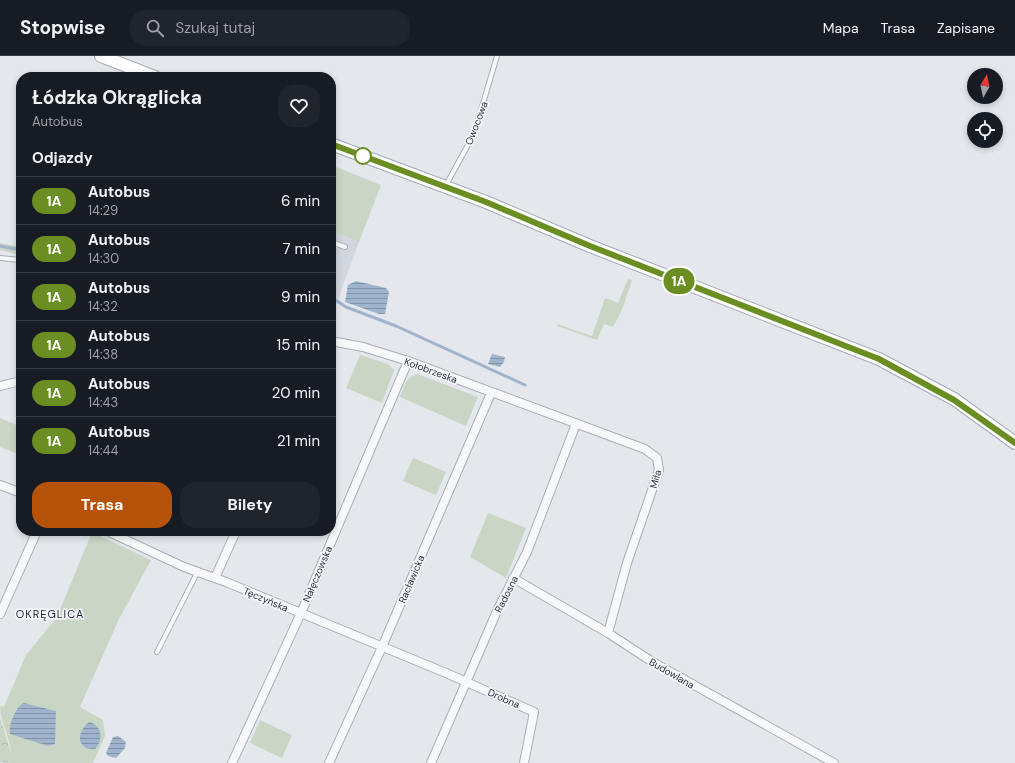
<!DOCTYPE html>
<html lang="pl">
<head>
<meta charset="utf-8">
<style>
  :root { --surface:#171b24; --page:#20242c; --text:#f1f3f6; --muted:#9ea1a6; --line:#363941; --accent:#b45309 }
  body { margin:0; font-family:"DM Sans",sans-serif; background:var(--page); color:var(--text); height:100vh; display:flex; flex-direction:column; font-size:15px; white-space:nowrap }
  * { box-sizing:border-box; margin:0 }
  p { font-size:13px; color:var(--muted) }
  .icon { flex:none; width:22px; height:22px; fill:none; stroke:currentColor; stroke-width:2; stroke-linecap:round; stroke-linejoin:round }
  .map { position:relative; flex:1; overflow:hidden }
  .panel { position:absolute; left:16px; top:16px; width:320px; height:464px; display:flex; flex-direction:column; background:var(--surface); border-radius:16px; box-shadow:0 2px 6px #0003 }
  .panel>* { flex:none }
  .badge { padding:0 8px; border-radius:13px; font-size:14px; line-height:26px }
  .needle { width:26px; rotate:9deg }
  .fabs { position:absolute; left:967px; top:12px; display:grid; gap:8px }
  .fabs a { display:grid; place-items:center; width:36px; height:36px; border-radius:50%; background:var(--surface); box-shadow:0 2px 6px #0003; font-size:20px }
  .map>.badge { position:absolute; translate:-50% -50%; box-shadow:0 0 0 2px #fff }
  h2 { padding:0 16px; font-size:15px; line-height:36px }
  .round { display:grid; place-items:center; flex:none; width:42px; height:42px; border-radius:16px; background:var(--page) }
  .overview { display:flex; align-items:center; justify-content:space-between; height:68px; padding:0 16px }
  h1 { font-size:19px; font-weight:700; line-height:30px }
  .button { display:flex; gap:8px; margin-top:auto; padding:8px 16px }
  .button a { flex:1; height:46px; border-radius:16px; background:var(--accent); color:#fff; font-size:16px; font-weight:700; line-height:46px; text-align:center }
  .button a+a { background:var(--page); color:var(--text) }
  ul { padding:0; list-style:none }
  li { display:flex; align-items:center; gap:12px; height:48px; padding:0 16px; border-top:1px solid var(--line) }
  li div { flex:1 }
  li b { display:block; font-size:15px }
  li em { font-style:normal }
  li .badge { min-width:44px; font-weight:700; text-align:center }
  header { display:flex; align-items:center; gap:24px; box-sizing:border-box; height:56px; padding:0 20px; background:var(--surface); border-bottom:1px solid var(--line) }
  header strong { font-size:19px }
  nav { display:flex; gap:22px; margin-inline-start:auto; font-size:14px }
  .search { width:280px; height:36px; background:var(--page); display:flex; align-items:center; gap:10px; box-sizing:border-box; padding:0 14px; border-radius:16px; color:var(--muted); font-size:15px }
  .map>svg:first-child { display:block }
</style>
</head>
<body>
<header>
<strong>Stopwise</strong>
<div class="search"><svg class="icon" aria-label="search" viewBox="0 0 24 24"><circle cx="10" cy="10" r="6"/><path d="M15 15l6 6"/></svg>Szukaj tutaj</div>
<nav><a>Mapa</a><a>Trasa</a><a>Zapisane</a></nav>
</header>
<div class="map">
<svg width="1015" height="707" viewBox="0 0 1015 707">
  <defs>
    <pattern id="forest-crowns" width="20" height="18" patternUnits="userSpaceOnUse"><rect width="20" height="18" fill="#c9d6c5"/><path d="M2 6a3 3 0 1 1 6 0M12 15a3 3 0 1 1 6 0" fill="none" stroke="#adb8ab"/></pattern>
    <pattern id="water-rules" width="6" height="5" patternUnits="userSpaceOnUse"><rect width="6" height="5" fill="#9fb4cc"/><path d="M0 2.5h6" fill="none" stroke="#8293a7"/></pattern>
  </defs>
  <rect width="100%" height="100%" fill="#e4e7ec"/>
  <!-- built -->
  <path fill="#d2d6de" d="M331,175L359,186L338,243L331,238Z"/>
  <!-- grass -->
  <path fill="#c9d6c5" d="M331,109L381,129L359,186L331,175Z
    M0,187L21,191V199L0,194Z
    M628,223L632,224L622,254L613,271L604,268L597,284L557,270V268L592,280L605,242L618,247Z
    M360,299L388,308L394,314L382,347L346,332Z
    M417,318L478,341L466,370L400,341C404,332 406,320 417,318Z
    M0,362L21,371V399L0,391Z
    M413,402L446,416L436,439L403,425Z
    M488,457L526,472L506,522L470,501Z
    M92,476L151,504L118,565L80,651L103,664L105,680L93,707H10C15,689 0,668 0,650L4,651L26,599L57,561Z
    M260,664L292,679L282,702L250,687Z"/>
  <!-- forest -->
  <path fill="url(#forest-crowns)" d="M0,662L12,700L10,707L0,706Z"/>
  <!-- water -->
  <path fill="url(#water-rules)" d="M356,225L386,232L389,236L385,258H379L345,246L348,229Z
    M492,298L505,301L504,306L500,311L488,308Z
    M24,647L56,655L55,688L48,690L10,678C8,670 16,650 24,647Z
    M89,666C102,669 104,684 95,693C76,694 76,676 89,666Z
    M118,680L126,686L125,692L116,702L108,700L106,697L113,681Z"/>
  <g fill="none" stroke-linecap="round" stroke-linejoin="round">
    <!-- stream -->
    <path stroke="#9fb4cc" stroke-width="3" d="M0,190L21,194
      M331,241L346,251L396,270L525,329"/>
    <defs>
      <path id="lane" d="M446,129L474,78L497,0
        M331,186L345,191
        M0,202L21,204
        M157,596L197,517"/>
      <path id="street" d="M331,285L363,291L408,305L645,393L657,402L659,414L627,507L608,577
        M0,330L21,325
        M0,429L21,437
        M107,475L184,511L226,526L446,617L534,656L524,707
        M215,522L236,475
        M513,522L608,577L651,605L834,707
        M0,558L37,475
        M232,707L301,557L408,305
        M329,707L382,591L491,337
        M431,707L497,555L527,496L576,368"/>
      <path id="primary" d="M101,0L155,21
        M331,88L486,146L590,190L879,303L954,343L1015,387"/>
    </defs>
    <!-- lane casing -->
    <use href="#lane" stroke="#a9aeb7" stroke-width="6"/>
    <!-- street casing -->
    <use href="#street" stroke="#a9aeb7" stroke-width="10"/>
    <!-- primary casing -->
    <use href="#primary" stroke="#a3abb8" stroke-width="14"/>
    <!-- lane -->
    <use href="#lane" stroke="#f7f8fa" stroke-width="4"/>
    <!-- street -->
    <use href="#street" stroke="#f7f8fa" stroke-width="8"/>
    <!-- primary -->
    <use href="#primary" stroke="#fff" stroke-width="12"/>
  </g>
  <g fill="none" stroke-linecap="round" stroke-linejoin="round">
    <defs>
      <path id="line" d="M331,88L486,146L590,190L879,303L954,344L1015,387"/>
    </defs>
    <!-- line casing -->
    <use href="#line" stroke="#fff" stroke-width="9"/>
    <!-- line -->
    <use href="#line" stroke="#6b8e23" stroke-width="6"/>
  </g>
  <!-- markers -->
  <circle fill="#fff" stroke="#6b8e23" stroke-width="2" cx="363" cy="100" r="8"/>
  <g text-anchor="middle" stroke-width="3.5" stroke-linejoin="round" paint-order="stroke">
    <!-- street labels -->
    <g font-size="10" fill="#2b3445" stroke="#f4f6f9">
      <text transform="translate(476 67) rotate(-69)" y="4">Owocowa</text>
      <text transform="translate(431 314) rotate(20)" y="4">Kołobrzeska</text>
      <text transform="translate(655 423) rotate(-75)" y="4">Miła</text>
      <text transform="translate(317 518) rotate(-67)" y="4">Nałęczowska</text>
      <text transform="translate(411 523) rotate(-67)" y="4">Racławicka</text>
      <text transform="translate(506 538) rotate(-63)" y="4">Radosna</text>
      <text transform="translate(266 543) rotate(23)" y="4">Tęczyńska</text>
      <text transform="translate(672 617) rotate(30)" y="4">Budowlana</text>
      <text transform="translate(504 642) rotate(24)" y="4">Drobna</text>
    </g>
    <!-- neighbourhood labels -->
    <g font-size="11" letter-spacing="1" fill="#1d2536" stroke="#f4f6f9">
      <text x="50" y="562">OKRĘGLICA</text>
    </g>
  </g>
</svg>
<div class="fabs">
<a><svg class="needle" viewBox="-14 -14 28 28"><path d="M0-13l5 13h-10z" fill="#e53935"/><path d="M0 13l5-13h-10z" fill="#9ea1a6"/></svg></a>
<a><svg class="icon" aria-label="locate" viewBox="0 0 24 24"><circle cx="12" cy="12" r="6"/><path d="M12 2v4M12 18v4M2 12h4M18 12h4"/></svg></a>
</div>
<b class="badge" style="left:679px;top:225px;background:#6b8e23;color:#fff">1A</b>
<section class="panel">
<div class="overview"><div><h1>Łódzka Okrąglicka</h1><p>Autobus</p></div><a class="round"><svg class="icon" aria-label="heart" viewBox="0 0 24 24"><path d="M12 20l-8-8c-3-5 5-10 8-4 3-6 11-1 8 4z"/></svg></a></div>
<h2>Odjazdy</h2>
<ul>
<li><span class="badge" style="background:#6b8e23;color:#fff">1A</span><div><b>Autobus</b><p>14:29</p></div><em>6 min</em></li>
<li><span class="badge" style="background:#6b8e23;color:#fff">1A</span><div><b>Autobus</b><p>14:30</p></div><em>7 min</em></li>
<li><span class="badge" style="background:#6b8e23;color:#fff">1A</span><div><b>Autobus</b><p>14:32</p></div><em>9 min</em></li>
<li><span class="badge" style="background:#6b8e23;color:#fff">1A</span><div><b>Autobus</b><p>14:38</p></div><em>15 min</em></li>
<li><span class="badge" style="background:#6b8e23;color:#fff">1A</span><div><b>Autobus</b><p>14:43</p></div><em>20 min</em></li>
<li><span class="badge" style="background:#6b8e23;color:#fff">1A</span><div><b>Autobus</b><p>14:44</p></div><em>21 min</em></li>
</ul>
<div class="button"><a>Trasa</a><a>Bilety</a></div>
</section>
</div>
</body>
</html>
